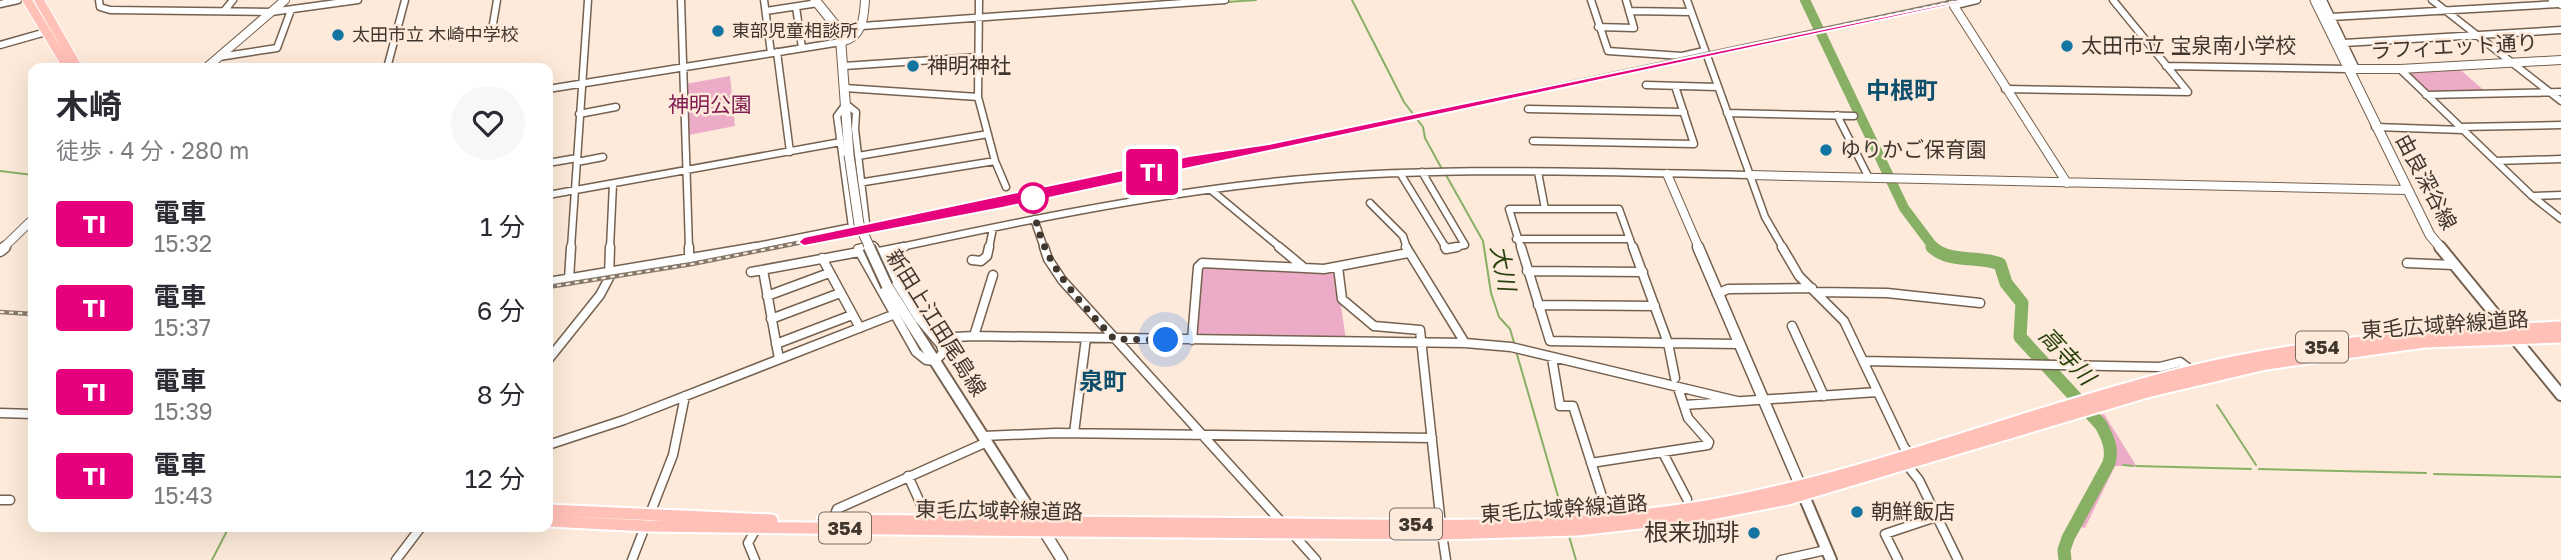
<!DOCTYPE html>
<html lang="ja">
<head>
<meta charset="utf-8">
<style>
  :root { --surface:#fff; --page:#f7f7f7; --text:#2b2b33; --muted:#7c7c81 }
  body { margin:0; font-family:"Golos Text","Noto Sans JP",sans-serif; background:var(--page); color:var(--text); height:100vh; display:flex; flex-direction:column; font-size:26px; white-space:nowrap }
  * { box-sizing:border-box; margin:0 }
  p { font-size:23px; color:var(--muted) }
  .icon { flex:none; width:38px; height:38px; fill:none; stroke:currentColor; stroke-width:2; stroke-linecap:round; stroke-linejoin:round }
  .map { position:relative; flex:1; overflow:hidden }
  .drawer { position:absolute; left:28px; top:63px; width:525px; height:469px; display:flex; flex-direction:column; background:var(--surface); border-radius:14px; box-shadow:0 7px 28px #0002 }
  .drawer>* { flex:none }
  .badge { padding:0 14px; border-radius:5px; font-size:24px; line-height:46px }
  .you { position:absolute; width:35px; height:35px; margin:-18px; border:5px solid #fff; border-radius:50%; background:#1a73e8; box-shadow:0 0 0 10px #1a73e833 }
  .map>.badge { position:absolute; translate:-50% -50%; box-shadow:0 0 0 4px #fff }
  .round { display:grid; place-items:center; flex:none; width:74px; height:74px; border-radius:37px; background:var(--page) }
  .summary { display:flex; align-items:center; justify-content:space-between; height:119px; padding:0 28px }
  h1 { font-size:33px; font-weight:700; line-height:52px }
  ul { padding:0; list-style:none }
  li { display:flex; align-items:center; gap:21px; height:84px; padding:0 28px }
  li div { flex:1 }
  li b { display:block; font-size:26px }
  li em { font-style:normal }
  li .badge { min-width:77px; font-weight:700; text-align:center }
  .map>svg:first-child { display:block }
</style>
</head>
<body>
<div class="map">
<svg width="2561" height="560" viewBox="0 0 2561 560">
  <rect width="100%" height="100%" fill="#fdeada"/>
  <!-- green -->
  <path fill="#ecacc7" d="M2457,67L2486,92L2426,93L2403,71Z
    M730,76L735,126L689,135L685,84Z
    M1206,265L1312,273L1336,272L1346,340L1194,338L1202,267Z
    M2104,414L2137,467L2123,464V466H2115L2085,528L2080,527L2116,455L2111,437L2097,416Z"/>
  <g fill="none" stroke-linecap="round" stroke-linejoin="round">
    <!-- stream -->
    <path stroke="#88b065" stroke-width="2" d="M1352,0L1404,102L1423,127L1425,138L1443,171
      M1227,2L1256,0
      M0,171L33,175
      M1446,175L1483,241L1491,293L1499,317L1510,329L1515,346
      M1516,351L1564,517
      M2217,405L2256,465
      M2123,465L2133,466
      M2136,466L2251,469
      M2259,469L2426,473
      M2434,474L2561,477
      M1569,536L1576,560
      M212,560L229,527"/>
    <!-- river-far1 -->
    <path stroke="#88b065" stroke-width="10" d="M1805,0L1904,208L1934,248"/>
    <!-- river -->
    <path stroke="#88b065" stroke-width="13" d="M1932,247C1951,264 1978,255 2000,264L2006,283L2022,303L2020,337L2101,425C2108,438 2113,449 2109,463L2068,538L2064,550L2065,560"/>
    <defs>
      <path id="minor-far1" d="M99,0L100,7L110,10L271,12L358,0
        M681,0L689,248
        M764,0L771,53
        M1591,0L1608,51L1682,56L1704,51
        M1687,0L1765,217L1783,248
        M1951,0L1956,5L1977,0
        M2323,0L2356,69
        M2432,0L2561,101
        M0,4L18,0
        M796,7L802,48
        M224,11L233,0
        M766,11L818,3
        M1629,11L1691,12
        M2331,17L2559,4
        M862,26L1225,0
        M1598,27L1634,28L1626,0
        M492,30L497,0
        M2344,43L2561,30
        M0,45L46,32
        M777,52L790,152
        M219,57L277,48L291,10
        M844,66L977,57
        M2166,66L2348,69
        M387,68L405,0
        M2400,69L2532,196L2561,219
        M1646,85L1717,87
        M845,88L978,97
        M548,89L841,42
        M2005,89L2188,92L2113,0
        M2426,95L2561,92
        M846,104L856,112L855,129L866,223L852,227L837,116Z
        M1528,109L1684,112
        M1727,113L1854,116
        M579,114L616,107
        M1837,115L1869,178
        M2375,127L2463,130
        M2460,127L2561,125
        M1533,141L1694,144L1675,86
        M858,156L988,134
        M995,161L1006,187
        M2496,161L2561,159
        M577,162L603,157
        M548,163L577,158
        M1422,172L1465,245L1449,248
        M1538,172L1545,209
        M1400,173L1446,248
        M858,183L995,161L978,97L979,0
        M1211,190L1281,248
        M548,195L841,142
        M2533,196L2561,195
        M1370,203L1403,236L1407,248
        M1034,219L1044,248
        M1516,239H1630
        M571,248L588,0
        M610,248L613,184
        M747,248L852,227
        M860,248L873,245L875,248
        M896,248C1017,222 1138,197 1262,183C1424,165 1587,172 1750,175
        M989,248L993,228
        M1521,248L1509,209H1619L1633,248"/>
      <path id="minor" d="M689,247V260
        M867,247L858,249L916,352L926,360L935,361L943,353L941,345L919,319L874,247
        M1044,247L1048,259L1062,280L1284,525
        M1279,247L1302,266
        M1406,247L1465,343
        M1445,247L1446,249L1457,247
        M1521,247L1550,341L1668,343
        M1633,247L1668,343
        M1782,247L1799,276L1844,321L1904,447L1910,454
        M879,252L904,247
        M822,258L860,328
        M972,260L981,261L987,256L989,247
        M2407,263L2453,265
        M1338,267L1342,299L1374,326L1420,330L1441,525
        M763,270L779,359
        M1527,271L1643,272
        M751,272L859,252
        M569,279L571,247
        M548,282L756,247
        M1816,292L1887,293L1980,303
        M1717,294L1728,289L1812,288
        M767,296L829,273
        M1538,305L1655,306
        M771,319L840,293
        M1792,326L1824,396
        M974,336L993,275
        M937,338L974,336L1465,343L1511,347L1737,401
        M1192,340L1198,267L1202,263L1324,269L1408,253
        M1668,343L1738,344
        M1668,343L1675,378
        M776,344L852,315
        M1552,358L1560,406H1573L1606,509
        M548,360L600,295L609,278L610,247
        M1863,361L2160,367L2180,362L2192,371
        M1684,405L1877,392
        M0,413L33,414
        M1074,433L1086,338
        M983,436L1056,433L1432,438
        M548,445L624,420L895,314
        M1663,453L1687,499
        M1591,463L1708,445L1709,442L1688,418L1678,388
        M1907,465L1919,480L1958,560
        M908,476L924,511
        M0,500H10
        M833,520L837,509L987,442
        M1292,533L1316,560
        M1442,534L1446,560
        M396,560L421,527
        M632,560L673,455L685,396
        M755,560L748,543L757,527
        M1781,560L1826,550
        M1898,560L1885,534L1936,517"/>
      <path id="tertiary-far1" d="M2553,0L2561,4
        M1956,5L1954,6L2067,183
        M841,42C862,37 864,20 865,0
        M206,68L285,0
        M2348,69H2400L2561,60
        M1667,174L1699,248
        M1750,175L2406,190
        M3,248L33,219"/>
      <path id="tertiary" d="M1698,247L1800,485
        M0,251L5,247
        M1044,531L1062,560"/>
      <path id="secondary-far1" d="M815,0L840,31L849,155
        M2315,0L2430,235L2441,248"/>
      <path id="secondary" d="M2440,247L2561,395
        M887,286L1039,524
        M1801,489L1831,560"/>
      <path id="trunk-far1" d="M27,0L68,68
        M39,0L78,68"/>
      <path id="trunk" d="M548,510L772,520
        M823,520C979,521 1136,523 1292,524C1431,526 1569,529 1707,506C1870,477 2024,413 2184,373C2307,342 2435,334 2561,327
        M548,521L647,526L1065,531L1442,534L1578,530L1701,516L1788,499L2147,392L2266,364L2424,342L2561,337"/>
    </defs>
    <!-- minor-far1 casing -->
    <use href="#minor-far1" stroke="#75614f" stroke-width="9"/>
    <!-- minor casing -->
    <use href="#minor" stroke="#75614f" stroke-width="11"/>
    <!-- tertiary-far1 casing -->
    <use href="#tertiary-far1" stroke="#75614f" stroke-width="10"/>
    <!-- tertiary casing -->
    <use href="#tertiary" stroke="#75614f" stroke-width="13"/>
    <!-- secondary-far1 casing -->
    <use href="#secondary-far1" stroke="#75614f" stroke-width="11"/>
    <!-- secondary casing -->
    <use href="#secondary" stroke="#75614f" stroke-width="14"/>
    <!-- trunk-far1 casing -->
    <use href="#trunk-far1" stroke="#fff" stroke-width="11"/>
    <!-- trunk casing -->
    <use href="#trunk" stroke="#fff" stroke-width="15"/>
    <!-- minor-far1 -->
    <use href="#minor-far1" stroke="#fff" stroke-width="6"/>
    <!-- minor -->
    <use href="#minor" stroke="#fff" stroke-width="8"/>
    <!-- tertiary-far1 -->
    <use href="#tertiary-far1" stroke="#fff" stroke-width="8"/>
    <!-- tertiary -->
    <use href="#tertiary" stroke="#fff" stroke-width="10"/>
    <!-- secondary-far1 -->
    <use href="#secondary-far1" stroke="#fff" stroke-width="9"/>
    <!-- secondary -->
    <use href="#secondary" stroke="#fff" stroke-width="10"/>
    <!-- trunk-far1 -->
    <use href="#trunk-far1" stroke="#ffc0b8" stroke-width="9"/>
    <!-- trunk -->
    <use href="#trunk" stroke="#ffc0b8" stroke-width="11"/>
    <defs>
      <path id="rail" d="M804,242L1002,204L1960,0
        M548,287L692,264L813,240
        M0,312L33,314"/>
    </defs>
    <!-- rail casing -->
    <use href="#rail" stroke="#85796e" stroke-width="4.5"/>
    <!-- rail -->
    <use href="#rail" stroke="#fdeada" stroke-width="2" stroke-dasharray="4.5" stroke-linecap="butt"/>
    <defs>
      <path id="secondary-bridge-far1" d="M849,155L859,224L870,248"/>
      <path id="secondary-bridge" d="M869,247L887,286"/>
    </defs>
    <!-- secondary-bridge-far1 casing -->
    <use href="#secondary-bridge-far1" stroke="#75614f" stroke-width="11" stroke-linecap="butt"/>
    <!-- secondary-bridge casing -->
    <use href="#secondary-bridge" stroke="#75614f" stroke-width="14" stroke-linecap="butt"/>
    <!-- secondary-bridge-far1 -->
    <use href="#secondary-bridge-far1" stroke="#fff" stroke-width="9"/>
    <!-- secondary-bridge -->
    <use href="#secondary-bridge" stroke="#fff" stroke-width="10"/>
  </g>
  <!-- line -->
  <path fill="#e6007e" stroke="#fff" stroke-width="2" d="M1960,3L1002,208L804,246L798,242L804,237L1189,156L1269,144L1964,0V2Z"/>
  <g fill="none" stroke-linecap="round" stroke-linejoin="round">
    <!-- walk -->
    <path stroke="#3f362e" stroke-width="7" stroke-dasharray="0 12.6" d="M1033,198C1036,258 1076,297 1114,339L1166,340"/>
  </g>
  <!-- markers -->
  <g fill="#1575a2" stroke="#fdeada" stroke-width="2.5">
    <circle cx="718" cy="31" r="7"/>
    <circle cx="338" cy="35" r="7"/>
    <circle cx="2067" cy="46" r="7"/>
    <circle cx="913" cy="66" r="7"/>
    <circle cx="1826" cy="150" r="7"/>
    <circle cx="1857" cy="512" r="7"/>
    <circle cx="1754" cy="533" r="7"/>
  </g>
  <circle fill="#fff" stroke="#e6007e" stroke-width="3.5" cx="1033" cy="198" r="14"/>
  <g text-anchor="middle" stroke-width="5" stroke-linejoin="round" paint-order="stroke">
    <!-- far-poi labels -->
    <g font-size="18" fill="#3f362e" stroke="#fdeada" text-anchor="start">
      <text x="732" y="37">東部児童相談所</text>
      <text x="352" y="41">太田市立 木崎中学校</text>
    </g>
    <!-- shield labels -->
    <g fill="#fdeada" stroke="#786c62" stroke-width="2">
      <rect x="2296" y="331.5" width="52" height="31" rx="5"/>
      <rect x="1390" y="508.5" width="52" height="31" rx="5"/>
      <rect x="819" y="512.5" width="52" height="31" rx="5"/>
    </g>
    <g font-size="19" font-weight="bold" fill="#3f362e">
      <text x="2322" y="354">354</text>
      <text x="1416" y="531">354</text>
      <text x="845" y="535">354</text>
    </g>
    <!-- poi labels -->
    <g font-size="21" fill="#3f362e" stroke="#fdeada" text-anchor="start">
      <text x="2081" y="53">太田市立 宝泉南小学校</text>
      <text x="927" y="73">神明神社</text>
      <text x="1840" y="157">ゆりかご保育園</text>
      <text x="1871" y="519">朝鮮飯店</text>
    </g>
    <!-- street labels -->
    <g font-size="21" fill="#3f362e" stroke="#fdeada">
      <text transform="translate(2454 47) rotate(-3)" y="7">ラフィエット通り</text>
      <text transform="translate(2426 182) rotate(62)" y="7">由良深谷線</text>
      <text transform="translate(936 323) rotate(58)" y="7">新田上江田尾島線</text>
      <text transform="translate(2445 325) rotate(-4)" y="7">東毛広域幹線道路</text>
      <text transform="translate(1564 509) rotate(-4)" y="7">東毛広域幹線道路</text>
      <text transform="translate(999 511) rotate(1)" y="7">東毛広域幹線道路</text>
    </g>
    <!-- park labels -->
    <g font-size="21" fill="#801e53" stroke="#fdeada">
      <text x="710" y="112">神明公園</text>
    </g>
    <!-- water labels -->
    <g font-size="23" font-style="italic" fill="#29420c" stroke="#fdeada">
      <text transform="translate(1503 268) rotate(79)" y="8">大川</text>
      <text transform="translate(2067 356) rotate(47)" y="8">高寺川</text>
    </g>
    <!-- quarter labels -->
    <g font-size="24" font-weight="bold" fill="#0f4f6e" stroke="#fdeada">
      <text x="1902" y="99">中根町</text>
      <text x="1103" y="390">泉町</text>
    </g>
    <!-- near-poi labels -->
    <g font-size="24" fill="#3f362e" stroke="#fdeada" text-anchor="end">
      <text x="1740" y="541">根来珈琲</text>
    </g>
  </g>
</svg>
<div class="you" style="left:1166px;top:340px"></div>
<b class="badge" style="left:1152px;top:172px;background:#e6007e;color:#fff">TI</b>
<section class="drawer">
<div class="summary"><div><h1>木崎</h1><p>徒歩 · 4 分 · 280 m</p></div><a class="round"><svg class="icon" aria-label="heart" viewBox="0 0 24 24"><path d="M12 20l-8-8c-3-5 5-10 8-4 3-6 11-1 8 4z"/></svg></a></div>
<ul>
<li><span class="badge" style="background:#e6007e;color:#fff">TI</span><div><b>電車</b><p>15:32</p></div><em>1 分</em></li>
<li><span class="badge" style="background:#e6007e;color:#fff">TI</span><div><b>電車</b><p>15:37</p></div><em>6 分</em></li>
<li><span class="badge" style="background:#e6007e;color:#fff">TI</span><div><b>電車</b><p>15:39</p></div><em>8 分</em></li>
<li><span class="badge" style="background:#e6007e;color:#fff">TI</span><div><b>電車</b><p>15:43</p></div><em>12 分</em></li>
</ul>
</section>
</div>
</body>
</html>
